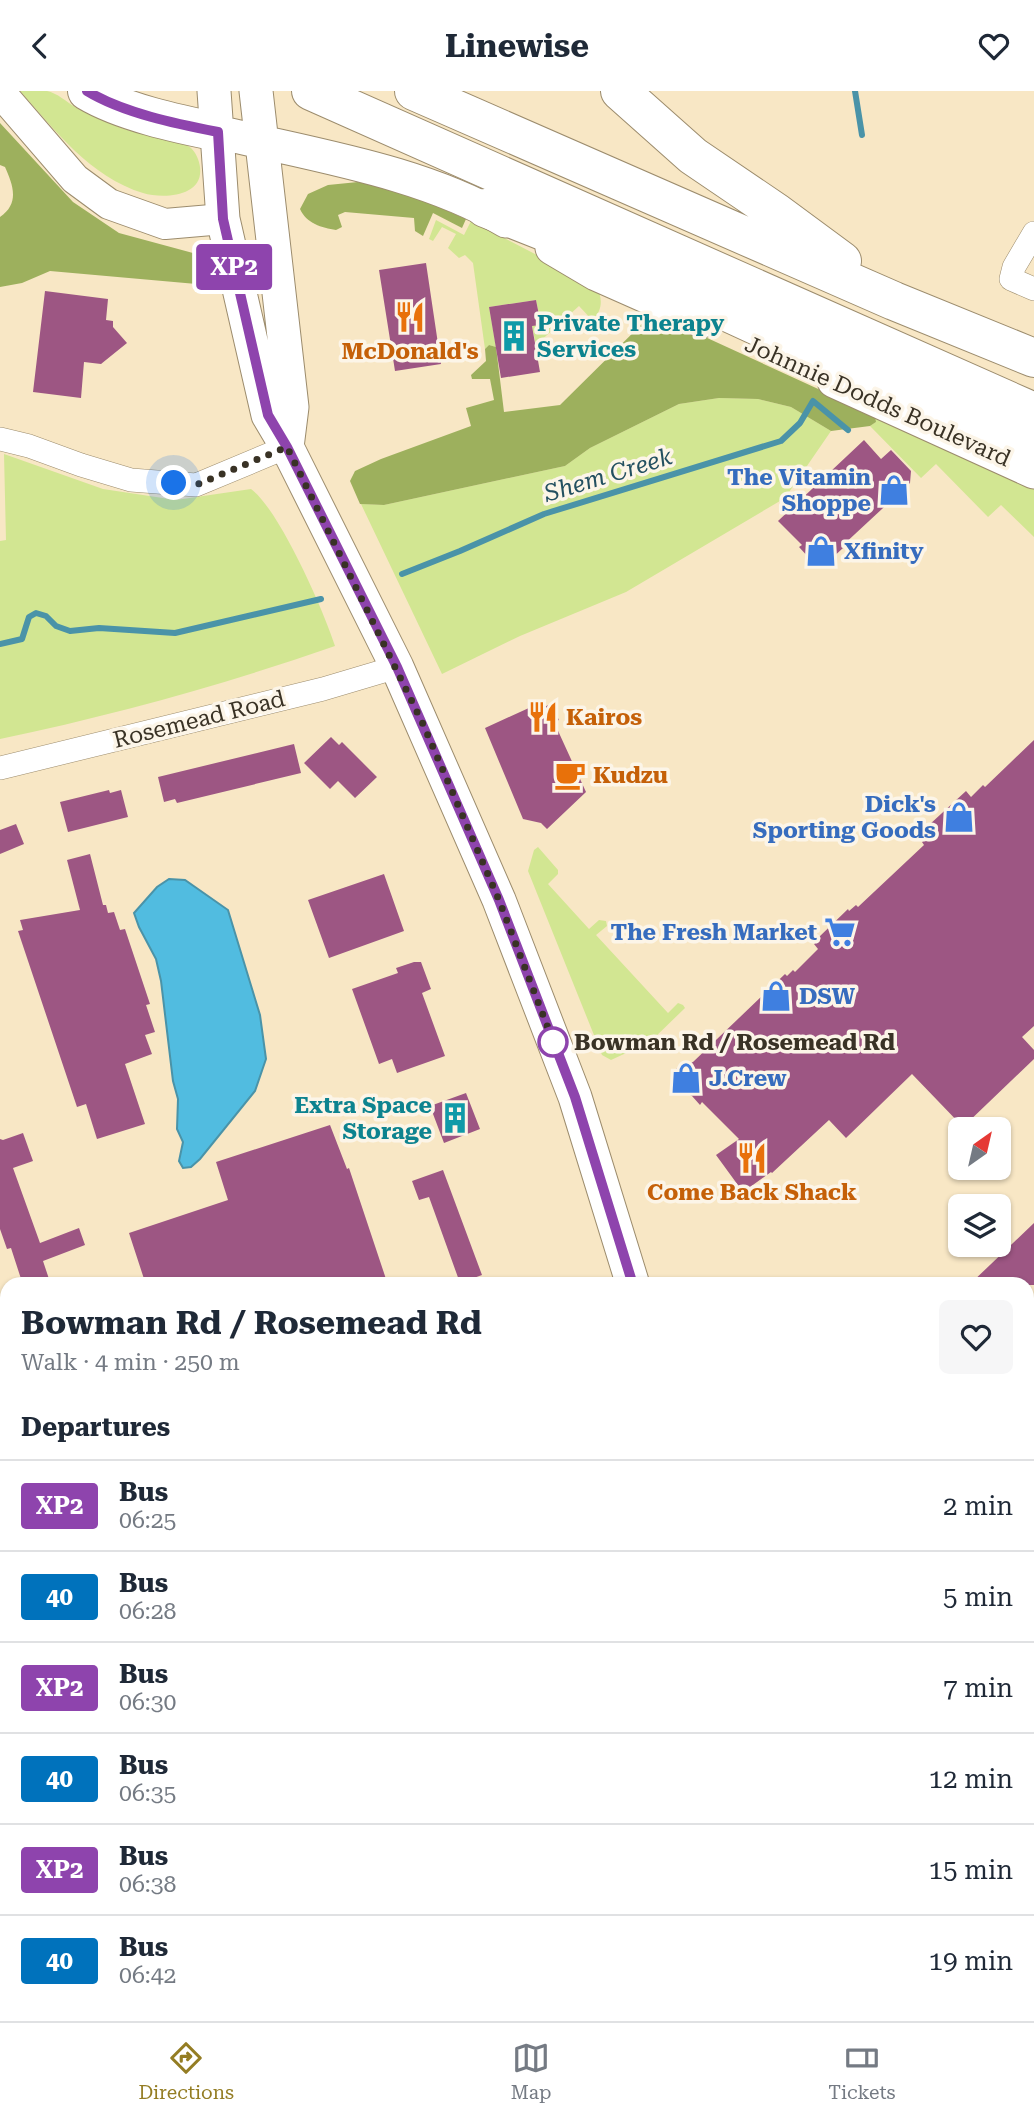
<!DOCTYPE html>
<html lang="en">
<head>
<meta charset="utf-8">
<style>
  :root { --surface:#fff; --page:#f6f6f7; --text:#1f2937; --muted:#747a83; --line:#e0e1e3; --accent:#947d24 }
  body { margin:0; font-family:"Roboto Serif",serif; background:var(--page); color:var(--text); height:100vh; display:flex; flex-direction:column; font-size:26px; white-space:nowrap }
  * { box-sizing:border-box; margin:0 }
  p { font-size:23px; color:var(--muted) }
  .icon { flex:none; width:38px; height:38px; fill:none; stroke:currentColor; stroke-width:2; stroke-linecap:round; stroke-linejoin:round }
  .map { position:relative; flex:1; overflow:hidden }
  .details { position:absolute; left:0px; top:1186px; width:1034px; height:744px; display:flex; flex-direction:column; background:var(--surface); border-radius:21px 21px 0 0; box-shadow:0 2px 5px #0004 }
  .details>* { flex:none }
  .badge { padding:0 14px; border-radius:5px; font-size:24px; line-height:46px }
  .needle { width:46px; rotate:34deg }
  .fabs { position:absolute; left:948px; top:1026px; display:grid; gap:14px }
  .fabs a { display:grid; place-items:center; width:63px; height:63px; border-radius:10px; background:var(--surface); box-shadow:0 2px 5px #0004; font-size:35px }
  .you { position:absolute; width:35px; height:35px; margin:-18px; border:5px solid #fff; border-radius:50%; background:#1a73e8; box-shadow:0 0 0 10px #1a73e833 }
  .map>.badge { position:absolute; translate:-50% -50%; box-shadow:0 0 0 4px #fff }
  h2 { padding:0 21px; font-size:26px; line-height:63px }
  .round { display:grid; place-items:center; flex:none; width:74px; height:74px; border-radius:10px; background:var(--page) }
  .head { display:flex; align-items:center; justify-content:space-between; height:119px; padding:0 21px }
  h1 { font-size:33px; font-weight:700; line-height:52px }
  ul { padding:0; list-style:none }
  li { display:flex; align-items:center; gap:21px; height:91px; padding:0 21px; border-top:2px solid var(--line) }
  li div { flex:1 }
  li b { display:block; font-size:26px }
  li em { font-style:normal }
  li .badge { min-width:77px; font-weight:700; text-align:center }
  header { display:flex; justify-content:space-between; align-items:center; height:91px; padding:0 21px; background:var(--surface); font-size:32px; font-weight:700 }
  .tab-bar { display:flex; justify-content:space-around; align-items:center; height:98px; border-top:2px solid var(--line); background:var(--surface); font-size:19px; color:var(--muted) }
  .tab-bar a { display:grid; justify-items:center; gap:4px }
  .tab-bar .on { color:var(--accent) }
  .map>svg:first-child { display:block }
</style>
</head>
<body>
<header><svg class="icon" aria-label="back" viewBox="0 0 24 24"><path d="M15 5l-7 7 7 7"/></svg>Linewise<svg class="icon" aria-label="heart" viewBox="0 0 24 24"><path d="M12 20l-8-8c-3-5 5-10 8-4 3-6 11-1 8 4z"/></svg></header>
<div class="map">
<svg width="1034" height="1930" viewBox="0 0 1034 1930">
  <rect width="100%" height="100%" fill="#f8e7c5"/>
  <!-- green -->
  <path fill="#d2e692" d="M20,0C29,0 40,0 47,0C57,2 67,11 75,16C89,24 105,30 119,36C141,46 172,41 191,57C196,62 199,69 200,76C204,106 163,108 143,102C90,86 55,39 20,0Z
    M436,129L464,144L471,130L597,195C603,210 602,218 593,230L579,215L536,254L532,235L541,233L536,209L489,216L496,256L489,254L485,258L473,172L465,164L459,167L448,157L456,143L442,136L433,150L429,148Z
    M719,307L758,308L791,316L831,340L785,407L626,501L520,545L442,583L361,413L384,414L565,375L590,357L679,313Z
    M875,324L1034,397V446L1001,414L988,426L936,373L921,387L870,335L876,331Z
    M4,363L103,398L176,409L251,398C279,418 324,520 335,555C226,593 114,624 0,648V450L6,449Z
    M538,756L558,779V783L548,793L589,838L599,829L606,830L607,835L596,844L668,922L678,912L683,914L685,917L650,951L611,969L602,964L528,780L534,759Z"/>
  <!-- forest -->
  <path fill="#9db05d" d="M0,32L73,111L119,142L204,165L212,175L219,195L50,180L22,192L0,196V126C20,112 13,94 5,76L0,74Z
    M358,91C396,99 431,112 466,128L462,137L433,122L423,145L415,140L414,127L345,121L338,124L342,136L336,139C322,137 306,132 300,118L308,103L328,94Z
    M651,224H657L875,324L876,331L870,335L831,340L791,316L758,308L719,307L679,313L590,357L565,375L384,414L360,413L350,390L355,380L381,368L471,335L466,317L494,309L490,288H472L471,284L486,270L485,258L489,254L496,256L504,321L560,314Z"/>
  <!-- water -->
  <path fill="#51bce0" stroke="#4a93a8" stroke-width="2" d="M169,788L185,789L228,819L260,924L266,968L255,1000L200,1068L191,1076L183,1077L179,1070L183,1051L177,1038L178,1008L173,990L161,890L156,868L139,836L134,822L157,796Z"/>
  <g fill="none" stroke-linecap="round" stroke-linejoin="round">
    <!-- stream -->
    <path stroke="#4a93a8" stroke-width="6" d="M855,0L862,44
      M402,483L460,460L544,423L781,350L800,332L813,310L848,339
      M0,553L22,548L29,526L36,522L46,525L56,535L70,540L99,537L175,542L321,508"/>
  </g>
  <!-- building -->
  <path fill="#9d5683" d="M426,172L441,273L395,280L379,179Z
    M45,200L108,208L106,229L113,230V236L127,252L101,273L84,271L81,307L33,301Z
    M536,209L541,234L532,235L540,281L501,287L489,216Z
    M864,349L881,368L891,359L911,380L910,392L841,456L843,457L829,470L810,468L799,456L802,454L778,430Z
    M542,611L544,616L551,613L559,629L554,631L586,701L547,738L541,732L523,728L485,637Z
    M331,646L339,654L342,651L377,686L355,707L338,690L330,698L304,672Z
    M1034,649V935L1022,946L1034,959V968L963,1036L912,983L846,1047L829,1029L772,1082L771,1081L743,1101L716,1064L739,1048L702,1011L700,1014L692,1005L676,997L672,987L677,977L693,971L785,883L787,885L793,879L795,881L818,858L814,853L821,847L819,846L848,818L849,820L856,814L858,816L924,754L922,751L934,740L929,734L966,700L971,706L983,694L985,696Z
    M294,653L301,682L177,712L175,708L164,711L158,686Z
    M109,699L110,702L121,699L128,726L68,741L60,711Z
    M16,733L24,753L0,763V739Z
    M90,763L103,814H106L108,822L114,821L120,839L125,838L150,913L146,914L155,941L145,944L152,963L125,973L145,1033L97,1048L86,1013L77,1016L18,840L23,839L20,829L80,819L67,769Z
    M384,783L404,840L329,867L308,809Z
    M414,871H421L431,898L422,902L445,965L397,982L392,968L379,973L352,898L398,882L396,877Z
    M466,1002L480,1038L444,1052L430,1015Z
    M330,1034L347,1078L349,1077L388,1194H146L129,1142L228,1109L216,1071Z
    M23,1042L33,1070L13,1077L40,1152L79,1137L85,1154L43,1170L51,1194H23L11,1157L7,1158L0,1138V1048L3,1049Z
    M443,1079L482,1184L460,1192L429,1106L419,1109L412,1090Z
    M1034,1132V1194H969Z"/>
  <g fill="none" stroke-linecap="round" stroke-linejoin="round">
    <defs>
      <path id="minor" d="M1034,142L1014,176L1011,188L1034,198
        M0,348L29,355L81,374L131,389L196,394L287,356
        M0,677L323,598L397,576
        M1027,1276L1034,1269
        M0,1301L7,1321
        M0,1632L7,1629
        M0,1908L7,1904
        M200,1923L201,1930
        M387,1923L391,1930"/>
      <path id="tertiary" d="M0,1L75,88L109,113L165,133L223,128"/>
      <path id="secondary" d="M214,0L223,128L268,324L287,356L397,576L499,809L575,1006L633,1194
        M256,0L292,316L287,356
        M218,41C312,64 422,80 506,130
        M552,157L596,183L702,230
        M834,290L1034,381
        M433,1930L439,1923"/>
      <path id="primary" d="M1027,1857L1034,1851
        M948,1930L955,1923
        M1012,1930L1022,1923"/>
      <path id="trunk" d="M87,0C122,21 178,33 218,41
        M311,0L1034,321
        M414,0L894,210L1034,267
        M620,0L693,65L777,122L842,170
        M485,117L601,163L838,272L1034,356"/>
    </defs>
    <!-- minor casing -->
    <use href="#minor" stroke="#9c8c6d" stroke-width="24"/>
    <!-- tertiary casing -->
    <use href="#tertiary" stroke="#9c8c6d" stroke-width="32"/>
    <!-- secondary casing -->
    <use href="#secondary" stroke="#9c8c6d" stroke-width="35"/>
    <!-- primary casing -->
    <use href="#primary" stroke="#9c8c6d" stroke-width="38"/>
    <!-- trunk casing -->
    <use href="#trunk" stroke="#9c8c6d" stroke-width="40"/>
    <!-- minor -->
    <use href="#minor" stroke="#fff" stroke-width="23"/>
    <!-- tertiary -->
    <use href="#tertiary" stroke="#fff" stroke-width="30"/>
    <!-- secondary -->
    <use href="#secondary" stroke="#fff" stroke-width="33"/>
    <!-- primary -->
    <use href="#primary" stroke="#fff" stroke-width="37"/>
    <!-- trunk -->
    <use href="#trunk" stroke="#fff" stroke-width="38"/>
  </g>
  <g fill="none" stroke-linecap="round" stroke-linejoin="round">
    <defs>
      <path id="line" d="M87,0C123,22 177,33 218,41L223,128L268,324L287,356L397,576L499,809L575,1006L633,1194"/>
    </defs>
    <!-- line casing -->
    <use href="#line" stroke="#fff" stroke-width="16"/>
    <!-- line -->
    <use href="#line" stroke="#8e44ad" stroke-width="10"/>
    <!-- walk -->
    <path stroke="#393225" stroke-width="7" stroke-dasharray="0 12.6" d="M174,392L196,394L287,356L423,633L499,809L556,958L553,951"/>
  </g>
  <!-- icons -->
  <defs>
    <symbol id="restaurant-bare" viewBox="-9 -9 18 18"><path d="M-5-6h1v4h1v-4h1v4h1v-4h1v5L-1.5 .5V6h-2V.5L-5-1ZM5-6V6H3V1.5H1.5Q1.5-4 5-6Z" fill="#e8710a" stroke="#fcf5e8" stroke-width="2.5" paint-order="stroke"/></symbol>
    <symbol id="building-bare" viewBox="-9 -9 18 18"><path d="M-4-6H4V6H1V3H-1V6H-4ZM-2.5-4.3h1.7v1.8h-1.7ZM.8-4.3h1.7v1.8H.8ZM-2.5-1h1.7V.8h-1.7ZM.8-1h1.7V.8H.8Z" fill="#0f9aa8" stroke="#fcf5e8" stroke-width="2.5" paint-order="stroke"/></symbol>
    <symbol id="shop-bare" viewBox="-9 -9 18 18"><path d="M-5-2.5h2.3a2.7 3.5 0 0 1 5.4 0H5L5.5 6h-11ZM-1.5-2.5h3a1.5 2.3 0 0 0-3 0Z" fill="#3f7fe0" stroke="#fcf5e8" stroke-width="2.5" paint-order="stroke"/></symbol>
    <symbol id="cafe-bare" viewBox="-9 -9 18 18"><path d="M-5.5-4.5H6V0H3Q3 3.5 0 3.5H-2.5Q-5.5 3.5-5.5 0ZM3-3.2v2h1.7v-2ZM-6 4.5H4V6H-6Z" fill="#e8710a" stroke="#fcf5e8" stroke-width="2.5" paint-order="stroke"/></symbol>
    <symbol id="supermarket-bare" viewBox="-9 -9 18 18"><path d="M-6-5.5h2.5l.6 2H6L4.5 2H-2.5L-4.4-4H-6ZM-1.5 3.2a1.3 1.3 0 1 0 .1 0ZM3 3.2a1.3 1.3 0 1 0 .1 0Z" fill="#3f7fe0" stroke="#fcf5e8" stroke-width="2.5" paint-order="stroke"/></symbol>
  </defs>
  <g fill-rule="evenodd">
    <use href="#restaurant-bare" x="388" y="204" width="44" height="44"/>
    <use href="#building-bare" x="492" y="223" width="44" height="44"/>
    <use href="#shop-bare" x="872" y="377" width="44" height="44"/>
    <use href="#shop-bare" x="799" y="438" width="44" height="44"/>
    <use href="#restaurant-bare" x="521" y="604" width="44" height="44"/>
    <use href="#cafe-bare" x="548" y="662" width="44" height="44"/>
    <use href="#shop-bare" x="937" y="704" width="44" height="44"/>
    <use href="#supermarket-bare" x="818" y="819" width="44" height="44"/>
    <use href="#shop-bare" x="754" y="883" width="44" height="44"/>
    <use href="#shop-bare" x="664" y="965" width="44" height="44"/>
    <use href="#building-bare" x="433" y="1005" width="44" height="44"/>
    <use href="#restaurant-bare" x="730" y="1045" width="44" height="44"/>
  </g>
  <!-- markers -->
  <circle fill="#fff" stroke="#8e44ad" stroke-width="3.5" cx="553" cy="951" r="14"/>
  <g text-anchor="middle" stroke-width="7" stroke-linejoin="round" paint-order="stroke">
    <!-- culture labels -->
    <g font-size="23" font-weight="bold" fill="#0d838f" stroke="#fcf5e8" text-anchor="start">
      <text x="537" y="240">Private Therapy<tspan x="537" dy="26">Services</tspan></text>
      <text x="432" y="1022" text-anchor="end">Extra Space<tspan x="432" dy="26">Storage</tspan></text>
    </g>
    <!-- food labels -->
    <g font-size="23" font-weight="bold" fill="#c56008" stroke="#fcf5e8">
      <text x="410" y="268">McDonald's</text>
      <text x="566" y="634" text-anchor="start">Kairos</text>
      <text x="593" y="692" text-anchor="start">Kudzu</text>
      <text x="752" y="1109">Come Back Shack</text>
    </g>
    <!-- street labels -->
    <g font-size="23" fill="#393225" stroke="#fcf5e8">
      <text transform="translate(878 310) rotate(24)" y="8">Johnnie Dodds Boulevard</text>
      <text transform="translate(199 628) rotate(-14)" y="8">Rosemead Road</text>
    </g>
    <!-- shop labels -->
    <g font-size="23" font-weight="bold" fill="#366cbe" stroke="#fcf5e8" text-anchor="end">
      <text x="871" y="394">The Vitamin<tspan x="871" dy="26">Shoppe</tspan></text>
      <text x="844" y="468" text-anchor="start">Xfinity</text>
      <text x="936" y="721">Dick's<tspan x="936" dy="26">Sporting Goods</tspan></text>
      <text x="817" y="849">The Fresh Market</text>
      <text x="799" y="913" text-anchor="start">DSW</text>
      <text x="709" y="995" text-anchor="start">J.Crew</text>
    </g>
    <!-- stop labels -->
    <g font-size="23" font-weight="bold" fill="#393225" stroke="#fcf5e8" text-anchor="start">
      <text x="574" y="959">Bowman Rd / Rosemead Rd</text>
    </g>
    <!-- water labels -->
    <g font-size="24" font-style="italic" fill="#235060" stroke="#fcf5e8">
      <text transform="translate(608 384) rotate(-17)" y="8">Shem Creek</text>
    </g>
  </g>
</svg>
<div class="fabs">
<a><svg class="needle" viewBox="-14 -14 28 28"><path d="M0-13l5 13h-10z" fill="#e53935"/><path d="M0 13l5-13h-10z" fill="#747a83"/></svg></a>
<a><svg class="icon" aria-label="layers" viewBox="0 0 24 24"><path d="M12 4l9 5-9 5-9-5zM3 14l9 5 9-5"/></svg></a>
</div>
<div class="you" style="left:174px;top:392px"></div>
<b class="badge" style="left:234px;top:176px;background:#8e44ad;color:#fff">XP2</b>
<section class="details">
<div class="head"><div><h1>Bowman Rd / Rosemead Rd</h1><p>Walk · 4 min · 250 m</p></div><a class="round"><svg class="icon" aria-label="heart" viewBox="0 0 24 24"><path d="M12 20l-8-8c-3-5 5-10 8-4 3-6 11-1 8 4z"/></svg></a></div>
<h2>Departures</h2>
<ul>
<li><span class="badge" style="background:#8e44ad;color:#fff">XP2</span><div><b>Bus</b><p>06:25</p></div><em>2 min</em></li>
<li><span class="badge" style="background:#0072bc;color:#fff">40</span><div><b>Bus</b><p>06:28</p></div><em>5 min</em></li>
<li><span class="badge" style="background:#8e44ad;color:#fff">XP2</span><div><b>Bus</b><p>06:30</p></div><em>7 min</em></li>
<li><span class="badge" style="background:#0072bc;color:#fff">40</span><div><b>Bus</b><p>06:35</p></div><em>12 min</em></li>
<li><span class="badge" style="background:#8e44ad;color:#fff">XP2</span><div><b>Bus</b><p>06:38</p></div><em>15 min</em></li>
<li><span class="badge" style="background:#0072bc;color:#fff">40</span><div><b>Bus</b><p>06:42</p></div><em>19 min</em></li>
</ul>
</section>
</div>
<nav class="tab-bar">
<a class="on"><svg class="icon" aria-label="directions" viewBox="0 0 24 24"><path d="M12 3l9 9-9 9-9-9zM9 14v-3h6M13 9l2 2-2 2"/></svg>Directions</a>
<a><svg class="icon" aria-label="map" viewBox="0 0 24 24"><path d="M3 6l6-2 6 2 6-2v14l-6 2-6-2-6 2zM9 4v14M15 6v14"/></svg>Map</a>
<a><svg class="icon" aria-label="tickets" viewBox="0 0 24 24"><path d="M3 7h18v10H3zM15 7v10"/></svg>Tickets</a>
</nav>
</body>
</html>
